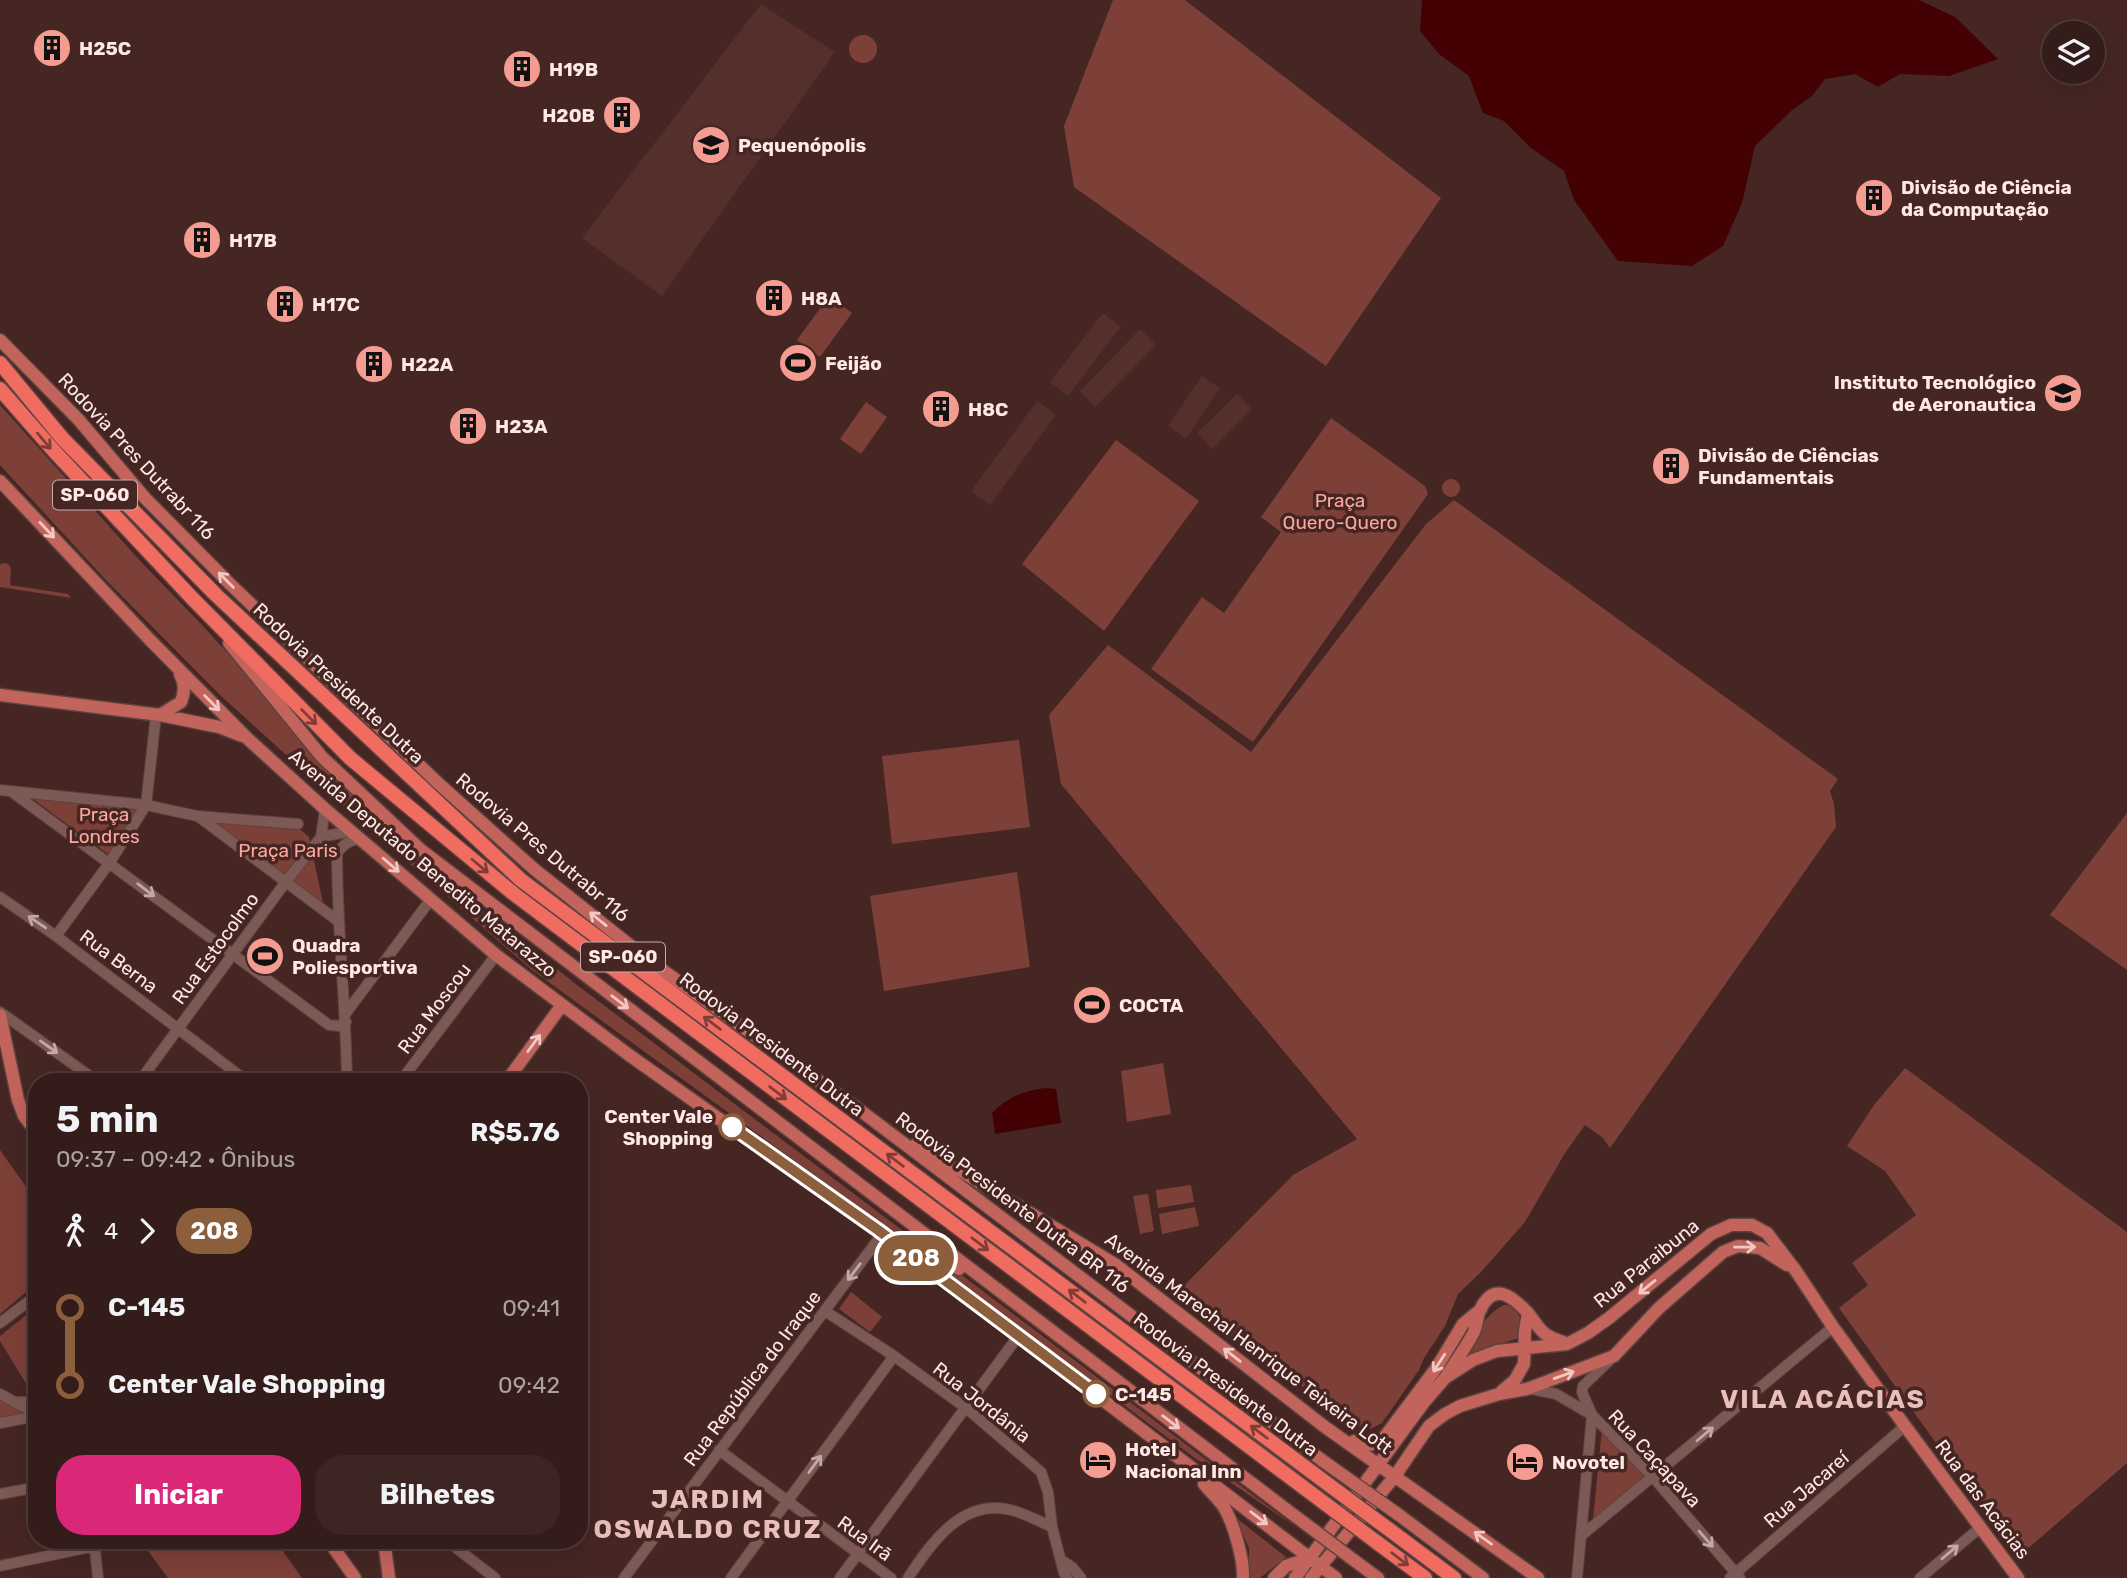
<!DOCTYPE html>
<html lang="pt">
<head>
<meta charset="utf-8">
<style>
  :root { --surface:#341c1a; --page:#3c2523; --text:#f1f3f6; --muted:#a9a1a2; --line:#4e3a39; --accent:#db2777 }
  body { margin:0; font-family:Rubik,sans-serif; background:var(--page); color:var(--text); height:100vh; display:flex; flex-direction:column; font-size:26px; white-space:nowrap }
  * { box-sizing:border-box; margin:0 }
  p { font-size:23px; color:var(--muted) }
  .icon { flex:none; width:38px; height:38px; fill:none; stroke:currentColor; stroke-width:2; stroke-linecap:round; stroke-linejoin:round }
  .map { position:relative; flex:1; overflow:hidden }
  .panel { position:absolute; left:28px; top:1073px; width:560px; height:476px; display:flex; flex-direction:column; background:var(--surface); border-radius:28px; box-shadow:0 7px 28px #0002,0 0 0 2px var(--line) }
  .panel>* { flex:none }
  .badge { padding:0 14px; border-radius:23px; font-size:24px; line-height:46px }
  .controls { position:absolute; left:2042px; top:21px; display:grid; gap:14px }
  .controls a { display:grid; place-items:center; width:63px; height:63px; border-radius:50%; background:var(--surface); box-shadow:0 7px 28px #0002,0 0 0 2px var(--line); font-size:35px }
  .map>.badge { position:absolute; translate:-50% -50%; box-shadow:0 0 0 4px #fff }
  .legs { display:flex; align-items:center; gap:10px; height:77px; padding:0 28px; font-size:23px }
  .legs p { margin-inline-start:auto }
  .headline { display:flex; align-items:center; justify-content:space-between; height:119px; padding:0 28px }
  h1 { font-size:38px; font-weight:700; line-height:52px }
  .button { display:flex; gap:14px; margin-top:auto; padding:14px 28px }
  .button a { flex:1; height:80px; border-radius:28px; background:var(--accent); color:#fff; font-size:28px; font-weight:700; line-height:80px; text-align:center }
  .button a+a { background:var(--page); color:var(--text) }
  ul { padding:0 28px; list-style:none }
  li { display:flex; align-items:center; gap:24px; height:77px; font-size:26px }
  li i { display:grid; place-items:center; width:10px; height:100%; margin:0 9px; background:currentColor }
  li i::after { content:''; width:18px; height:18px; margin:-9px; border:5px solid; border-radius:50%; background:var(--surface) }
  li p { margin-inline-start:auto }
  li:first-child i { background:linear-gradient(#0000 50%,currentColor 0) }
  li:last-child i { background:linear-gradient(currentColor 50%,#0000 0) }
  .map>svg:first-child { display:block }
</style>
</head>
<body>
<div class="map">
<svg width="2127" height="1578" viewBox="0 0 2127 1578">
  <rect width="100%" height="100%" fill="#452622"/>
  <!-- built -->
  <path fill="#542f2b" d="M761,4L835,52L662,296L582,238Z
    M1103,313L1121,327L1068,396L1050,382Z
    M1140,329L1156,345L1095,407L1080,391Z
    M1202,376L1220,388L1186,439L1168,426Z
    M1237,394L1252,409L1212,449L1197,433Z
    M1037,401L1056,415L990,505L971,491Z"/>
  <!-- green -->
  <path fill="#7d4039" d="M1113,0H1185L1441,198L1326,366L1074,187L1064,126Z
    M849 49a14 14 0 1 1 28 0a14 14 0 1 1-28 0Z
    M829,296L852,313L820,357L797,340Z
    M866,402L887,417L861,454L840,439Z
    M0,405L144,565L202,625L368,808L409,848L462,894L577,985L1297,1528L1192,1456L909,1244L532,970L326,791L220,695L105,579L0,465Z
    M1331,418L1425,486L1428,494L1253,742L1151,669L1202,597L1224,613L1281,532L1261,517Z
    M1116,440L1199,501L1104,631L1022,564Z
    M1442 488a9 9 0 1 1 18 0a9 9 0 1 1-18 0Z
    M1454,500L1838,779L1830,791L1834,804L1836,827L1610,1148L1603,1138L1585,1125L1565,1153L1525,1222L1481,1272L1458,1294L1445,1326L1424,1358L1419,1370L1382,1423L1371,1429L1360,1427L1174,1296L1293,1175L1357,1139L1061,784L1049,715L1108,645L1251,752L1426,524Z
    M3,563L8,564L11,568L10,585L68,594L71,598L0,587V565Z
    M1019,740L1030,827L892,844L882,756Z
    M30,797L140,807L112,857Z
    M2127,813V970L2050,915Z
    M214,822L300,829L309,837L323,903Z
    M1017,872L1030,967L884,991L870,896Z
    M260,943L278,957L271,969L252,956Z
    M1163,1063L1171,1114L1127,1122L1121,1071Z
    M1905,1068L2127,1232V1463L2018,1557L1839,1308L1868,1285L1852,1263L1916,1215L1885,1171L1847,1146L1874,1105Z
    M0,1150L37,1202V1283L0,1314Z
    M1191,1185L1194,1202L1158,1208L1156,1190Z
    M1148,1194L1154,1231L1140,1234L1133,1196Z
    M1195,1207L1199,1226L1162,1234L1159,1214Z
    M851,1292L882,1317L870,1332L839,1309Z
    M1504,1305H1512L1520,1317L1519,1338L1493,1346L1461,1362C1472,1343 1482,1315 1504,1305Z
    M35,1308H37V1389L30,1390L0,1341V1336Z
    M0,1399L24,1413L0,1418Z
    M1602,1428L1646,1476L1593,1520Z
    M1235,1517L1286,1557L1260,1578H1249V1548Z
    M140,1540H275L302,1578H168Z"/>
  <!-- water -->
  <path fill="#440103" d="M1422,0H1919L1955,17L1998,59L1949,76L1900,74L1878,87L1855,74L1825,79L1812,96L1791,111L1755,146L1742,203L1723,246L1692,266L1618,261L1574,200L1564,171L1531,148L1504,121L1483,113L1469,76L1439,54L1420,31Z
    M803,354L807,361L806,365L797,372H791V360Z
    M1045,1088L1056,1089L1061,1123L995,1134L992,1113C1007,1097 1024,1091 1045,1088Z"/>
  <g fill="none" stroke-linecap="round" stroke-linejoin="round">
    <defs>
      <path id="minor" d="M0,790L146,805L197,816L298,824
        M12,792L329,1025L339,1026L346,1022
        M199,817L338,921
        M321,837L352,831
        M0,897L56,936L248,1082
        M56,936L110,862L146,805L156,715
        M0,1012L98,1082
        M346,1013L431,899
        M139,1082L285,883L321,837L325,809
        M347,1082C346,1005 337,929 337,853C344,844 349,840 361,839
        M400,1082L496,955
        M825,1311L894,1356L966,1408L1041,1472L1048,1492L1052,1527L1064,1573L1067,1578
        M0,1323L37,1295
        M1531,1389L1556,1394L1592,1415L1653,1477L1740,1578
        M0,1394L37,1414
        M19,1402H37
        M0,1423L37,1416
        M719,1450L891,1578
        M0,1494L37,1487
        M1582,1535L1833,1327
        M446,1540L495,1578
        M94,1541L98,1578
        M1061,1560L1072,1567L1081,1578
        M0,1566L95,1546
        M624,1578L883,1233
        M731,1578L894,1356
        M840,1578L1019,1335
        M908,1578C931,1543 962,1498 1011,1510C1024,1513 1039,1521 1052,1527
        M1577,1578L1592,1415L1582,1392L1583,1386L1611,1359
        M1730,1578L1905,1426
        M1920,1578L1981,1527"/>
      <path id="major" d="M0,340L78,419L145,498L231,585L438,783L534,869L651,962L857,1108L1323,1461
        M0,481L151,641L248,739L325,809L496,955L629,1055L930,1268L1336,1578
        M229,643L322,757L421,850L1287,1510
        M0,695L160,715L219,727L242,736
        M160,715L181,702C185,691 185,684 180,674
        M0,1015L18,1100L24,1116L37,1133
        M506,1082L562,1005
        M916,1144L1116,1265L1325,1427L1538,1578
        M898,1237L959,1269
        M1528,1313C1542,1331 1540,1334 1563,1342
        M1447,1375C1456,1361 1466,1347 1474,1332C1477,1325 1477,1317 1480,1310C1494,1281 1512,1296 1528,1313L1525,1331L1524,1364L1515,1380L1502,1391
        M1354,1441C1366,1447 1372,1446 1383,1439L1437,1367L1463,1324L1481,1309
        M1204,1484C1210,1492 1220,1500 1225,1509C1234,1525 1244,1560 1243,1578
        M1399,1515L1483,1578
        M328,1540L355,1578
        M384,1540L389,1578
        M1355,1561L1378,1578
        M1274,1578L1286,1566L1308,1559
        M1295,1578L1425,1401L1445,1378L1473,1360L1497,1351L1567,1344L1588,1333L1609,1318L1711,1234L1731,1225H1752L1767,1233L1796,1271L1833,1327L1905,1426L2018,1578
        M1311,1578L1395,1476L1429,1426L1445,1414L1460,1406L1499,1394L1527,1389L1614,1356L1659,1308L1723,1252L1738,1246L1760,1248L1787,1265"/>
      <path id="highway" d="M0,363L62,438L216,595L521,880L1313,1473
        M0,389L54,451L192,598L350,758L514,894L1303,1487
        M1387,1528L1454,1578
        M1375,1541L1425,1578"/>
    </defs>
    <!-- minor casing -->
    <use href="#minor" stroke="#5d4340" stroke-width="12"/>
    <!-- major casing -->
    <use href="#major" stroke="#5d4340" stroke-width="15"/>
    <!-- highway casing -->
    <use href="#highway" stroke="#5d4340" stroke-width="17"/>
    <!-- minor -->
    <use href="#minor" stroke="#7d5955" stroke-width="10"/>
    <!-- major -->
    <use href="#major" stroke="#c2645c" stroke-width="12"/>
    <!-- highway -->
    <use href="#highway" stroke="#f06c61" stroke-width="14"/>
    <defs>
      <path id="major-bridge" d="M1323,1461L1399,1515
        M1287,1510L1355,1561"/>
      <path id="highway-bridge" d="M1313,1473L1387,1528
        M1303,1487L1375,1541"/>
    </defs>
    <!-- major-bridge casing -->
    <use href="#major-bridge" stroke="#5d4340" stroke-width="15" stroke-linecap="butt"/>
    <!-- highway-bridge casing -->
    <use href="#highway-bridge" stroke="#5d4340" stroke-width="17" stroke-linecap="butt"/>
    <!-- major-bridge -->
    <use href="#major-bridge" stroke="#c2645c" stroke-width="12"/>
    <!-- highway-bridge -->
    <use href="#highway-bridge" stroke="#f06c61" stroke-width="14"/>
  </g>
  <!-- one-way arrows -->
  <defs><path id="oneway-shaft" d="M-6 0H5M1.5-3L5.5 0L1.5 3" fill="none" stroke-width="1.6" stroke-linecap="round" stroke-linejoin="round" transform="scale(1.75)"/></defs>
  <g stroke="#813e38">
    <use href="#oneway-shaft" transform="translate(44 441) rotate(50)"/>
    <use href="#oneway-shaft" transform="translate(309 717) rotate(45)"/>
    <use href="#oneway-shaft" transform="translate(480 866) rotate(40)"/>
    <use href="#oneway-shaft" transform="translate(712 1023) rotate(-143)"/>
    <use href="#oneway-shaft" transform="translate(778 1093) rotate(37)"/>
    <use href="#oneway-shaft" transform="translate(895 1160) rotate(-143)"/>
    <use href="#oneway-shaft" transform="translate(980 1244) rotate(37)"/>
    <use href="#oneway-shaft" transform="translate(1077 1296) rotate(-143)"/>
    <use href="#oneway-shaft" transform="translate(1259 1432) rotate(-143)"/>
    <use href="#oneway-shaft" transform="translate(1400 1559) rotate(37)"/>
  </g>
  <g stroke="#f0c8c4">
    <use href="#oneway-shaft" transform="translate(47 530) rotate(47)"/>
    <use href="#oneway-shaft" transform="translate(226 580) rotate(-135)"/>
    <use href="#oneway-shaft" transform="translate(212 703) rotate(45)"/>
    <use href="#oneway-shaft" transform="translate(391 865) rotate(41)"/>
    <use href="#oneway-shaft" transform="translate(598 919) rotate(-141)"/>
    <use href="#oneway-shaft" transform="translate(620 1002) rotate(37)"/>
    <use href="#oneway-shaft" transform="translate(534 1043) rotate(-54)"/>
    <use href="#oneway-shaft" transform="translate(1745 1247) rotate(-1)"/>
    <use href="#oneway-shaft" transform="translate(1647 1287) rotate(141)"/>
    <use href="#oneway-shaft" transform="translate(1232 1355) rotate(-142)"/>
    <use href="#oneway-shaft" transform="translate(1439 1363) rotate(123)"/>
    <use href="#oneway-shaft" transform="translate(1564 1375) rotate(-20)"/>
    <use href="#oneway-shaft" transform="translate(1171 1422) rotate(37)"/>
    <use href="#oneway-shaft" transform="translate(1259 1518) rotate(37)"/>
    <use href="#oneway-shaft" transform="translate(1483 1538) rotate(-145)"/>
  </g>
  <g stroke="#c4a8a5">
    <use href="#oneway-shaft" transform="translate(146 890) rotate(37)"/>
    <use href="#oneway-shaft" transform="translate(37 922) rotate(-146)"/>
    <use href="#oneway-shaft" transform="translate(49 1047) rotate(35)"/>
    <use href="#oneway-shaft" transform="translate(854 1272) rotate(127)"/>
    <use href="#oneway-shaft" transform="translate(1705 1434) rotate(-40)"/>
    <use href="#oneway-shaft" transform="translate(815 1464) rotate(-54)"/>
    <use href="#oneway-shaft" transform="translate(1706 1539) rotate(49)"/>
    <use href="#oneway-shaft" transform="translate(1950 1552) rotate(-40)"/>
  </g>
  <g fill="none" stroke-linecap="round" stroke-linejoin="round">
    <defs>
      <path id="line-1" d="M732,1127L878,1230L1096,1394"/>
    </defs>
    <!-- line-1 casing -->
    <use href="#line-1" stroke="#fff" stroke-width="16"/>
    <!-- line-1 -->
    <use href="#line-1" stroke="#8b5e3c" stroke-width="10"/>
  </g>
  <!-- icons -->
  <defs>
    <symbol id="building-disc" viewBox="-11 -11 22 22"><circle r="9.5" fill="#f59c92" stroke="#452622"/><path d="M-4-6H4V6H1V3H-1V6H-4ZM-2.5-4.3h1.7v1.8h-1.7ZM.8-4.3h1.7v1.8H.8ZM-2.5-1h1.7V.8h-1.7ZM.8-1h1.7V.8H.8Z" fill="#111"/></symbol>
    <symbol id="school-disc" viewBox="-11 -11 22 22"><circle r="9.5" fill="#f59c92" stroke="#452622"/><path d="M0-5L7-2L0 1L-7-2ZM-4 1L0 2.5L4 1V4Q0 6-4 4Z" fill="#111"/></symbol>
    <symbol id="stadium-disc" viewBox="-11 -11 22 22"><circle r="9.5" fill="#f59c92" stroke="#452622"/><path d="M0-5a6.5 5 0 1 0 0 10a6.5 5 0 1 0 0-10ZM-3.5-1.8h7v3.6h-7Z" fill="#111"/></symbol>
    <symbol id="university-disc" viewBox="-11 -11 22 22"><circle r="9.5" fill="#f59c92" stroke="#452622"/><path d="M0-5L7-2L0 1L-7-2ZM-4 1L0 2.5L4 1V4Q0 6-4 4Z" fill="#111"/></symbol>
    <symbol id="hotel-disc" viewBox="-11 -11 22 22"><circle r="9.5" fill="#f59c92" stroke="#452622"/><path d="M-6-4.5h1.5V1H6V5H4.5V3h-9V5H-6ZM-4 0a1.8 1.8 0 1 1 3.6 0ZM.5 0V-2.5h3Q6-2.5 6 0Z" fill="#111"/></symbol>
  </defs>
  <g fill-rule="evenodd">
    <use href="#building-disc" x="30" y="26" width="44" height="44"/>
    <use href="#building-disc" x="500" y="47" width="44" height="44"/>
    <use href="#building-disc" x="600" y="93" width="44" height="44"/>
    <use href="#school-disc" x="689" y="123" width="44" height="44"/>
    <use href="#building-disc" x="1852" y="176" width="44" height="44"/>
    <use href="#building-disc" x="180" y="218" width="44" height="44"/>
    <use href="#building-disc" x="752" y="276" width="44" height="44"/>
    <use href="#building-disc" x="263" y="282" width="44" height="44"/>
    <use href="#stadium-disc" x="776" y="341" width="44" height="44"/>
    <use href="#building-disc" x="352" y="342" width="44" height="44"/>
    <use href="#university-disc" x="2041" y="371" width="44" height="44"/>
    <use href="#building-disc" x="919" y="387" width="44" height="44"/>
    <use href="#building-disc" x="446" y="404" width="44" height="44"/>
    <use href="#building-disc" x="1649" y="444" width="44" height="44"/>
    <use href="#stadium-disc" x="243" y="934" width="44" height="44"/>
    <use href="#stadium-disc" x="1070" y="983" width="44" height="44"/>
    <use href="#hotel-disc" x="1076" y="1438" width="44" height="44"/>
    <use href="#hotel-disc" x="1503" y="1440" width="44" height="44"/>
  </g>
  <!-- markers -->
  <g fill="#fff" stroke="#8b5e3c" stroke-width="3.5">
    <circle cx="732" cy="1127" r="12"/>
    <circle cx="1096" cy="1394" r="12"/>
  </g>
  <g text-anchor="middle" stroke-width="7" stroke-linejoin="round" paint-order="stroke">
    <!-- shield labels -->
    <g fill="#452622" stroke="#c7aeab" stroke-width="2">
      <rect x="53" y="480.5" width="84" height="29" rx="5"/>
      <rect x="581" y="942.5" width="84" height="29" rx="5"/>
    </g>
    <g font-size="18" font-weight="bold" fill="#ffe9e6">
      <text x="95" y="501">SP-060</text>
      <text x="623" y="963">SP-060</text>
    </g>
    <!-- poi labels -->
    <g font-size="19" font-weight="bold" fill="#ffe9e6" stroke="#452622" text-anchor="start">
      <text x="79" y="55">H25C</text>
      <text x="549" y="76">H19B</text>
      <text x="595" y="122" text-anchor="end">H20B</text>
      <text x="738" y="152">Pequenópolis</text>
      <text x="1901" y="194">Divisão de Ciência<tspan x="1901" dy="22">da Computação</tspan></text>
      <text x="229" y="247">H17B</text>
      <text x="801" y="305">H8A</text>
      <text x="312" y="311">H17C</text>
      <text x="825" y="370">Feijão</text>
      <text x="401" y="371">H22A</text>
      <text x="2036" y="389" text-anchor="end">Instituto Tecnológico<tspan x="2036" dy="22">de Aeronautica</tspan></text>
      <text x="968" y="416">H8C</text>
      <text x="495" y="433">H23A</text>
      <text x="1698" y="462">Divisão de Ciências<tspan x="1698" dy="22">Fundamentais</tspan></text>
      <text x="292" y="952">Quadra<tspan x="292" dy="22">Poliesportiva</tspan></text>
      <text x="1119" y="1012">COCTA</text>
      <text x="1125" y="1456">Hotel<tspan x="1125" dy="22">Nacional Inn</tspan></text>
      <text x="1552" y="1469">Novotel</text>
    </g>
    <!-- street labels -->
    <g font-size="19" fill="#ffe9e6" stroke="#452622">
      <text transform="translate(137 456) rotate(47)" y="7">Rodovia Pres Dutrabr 116</text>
      <text transform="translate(339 683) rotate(43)" y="7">Rodovia Presidente Dutra</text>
      <text transform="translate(543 847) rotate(40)" y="7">Rodovia Pres Dutrabr 116</text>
      <text transform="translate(423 863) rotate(40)" y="7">Avenida Deputado Benedito Matarazzo</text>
      <text transform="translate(215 948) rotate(-54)" y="7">Rua Estocolmo</text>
      <text transform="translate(119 961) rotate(37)" y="7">Rua Berna</text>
      <text transform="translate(434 1008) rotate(-53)" y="7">Rua Moscou</text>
      <text transform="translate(772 1044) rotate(37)" y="7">Rodovia Presidente Dutra</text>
      <text transform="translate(1013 1202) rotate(37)" y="7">Rodovia Presidente Dutra BR 116</text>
      <text transform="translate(1646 1263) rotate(-39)" y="7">Rua Paraibuna</text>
      <text transform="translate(1249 1343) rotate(37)" y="7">Avenida Marechal Henrique Teixeira Lott</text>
      <text transform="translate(752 1378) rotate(-53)" y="7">Rua República do Iraque</text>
      <text transform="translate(1226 1384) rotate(37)" y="7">Rodovia Presidente Dutra</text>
      <text transform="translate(982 1402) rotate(38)" y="7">Rua Jordânia</text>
      <text transform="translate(1655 1458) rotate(47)" y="7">Rua Caçapava</text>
      <text transform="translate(1806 1489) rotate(-41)" y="7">Rua Jacareí</text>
      <text transform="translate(1983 1499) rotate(53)" y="7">Rua das Acácias</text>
      <text transform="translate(865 1538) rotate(36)" y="7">Rua Irã</text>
    </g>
    <!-- park labels -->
    <g font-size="19" fill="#fca89e" stroke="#452622">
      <text x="1340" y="507">Praça<tspan x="1340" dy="22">Quero-Quero</tspan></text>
      <text x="104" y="821">Praça<tspan x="104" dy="22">Londres</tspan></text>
      <text x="288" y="857">Praça Paris</text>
    </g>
    <!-- stop labels -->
    <g font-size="19" font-weight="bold" fill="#ffe9e6" stroke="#452622" text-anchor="end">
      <text x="713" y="1123">Center Vale<tspan x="713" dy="22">Shopping</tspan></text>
      <text x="1115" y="1401" text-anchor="start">C-145</text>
    </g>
    <!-- district labels -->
    <g font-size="26" font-weight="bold" letter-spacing="2" fill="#e8bfba" stroke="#452622">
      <text x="1823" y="1408">VILA ACÁCIAS</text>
      <text x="708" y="1508">JARDIM<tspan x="708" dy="30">OSWALDO CRUZ</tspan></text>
    </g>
  </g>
</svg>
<div class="controls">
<a><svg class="icon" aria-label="layers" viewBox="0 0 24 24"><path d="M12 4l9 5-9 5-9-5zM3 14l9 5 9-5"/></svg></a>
</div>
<b class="badge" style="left:916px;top:1258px;background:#8b5e3c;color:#fff">208</b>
<section class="panel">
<div class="headline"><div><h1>5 min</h1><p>09:37 – 09:42 · Ônibus</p></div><b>R$5.76</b></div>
<div class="legs"><svg class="icon" aria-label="walk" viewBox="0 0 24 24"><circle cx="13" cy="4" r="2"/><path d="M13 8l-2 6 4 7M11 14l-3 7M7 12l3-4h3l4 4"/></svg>4<svg class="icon" aria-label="forward" viewBox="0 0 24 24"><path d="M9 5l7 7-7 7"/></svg><b class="badge" style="background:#8b5e3c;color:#fff">208</b></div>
<ul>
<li><i style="color:#8b5e3c"></i><b>C-145</b><p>09:41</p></li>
<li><i style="color:#8b5e3c"></i><b>Center Vale Shopping</b><p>09:42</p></li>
</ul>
<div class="button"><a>Iniciar</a><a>Bilhetes</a></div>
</section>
</div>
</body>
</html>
